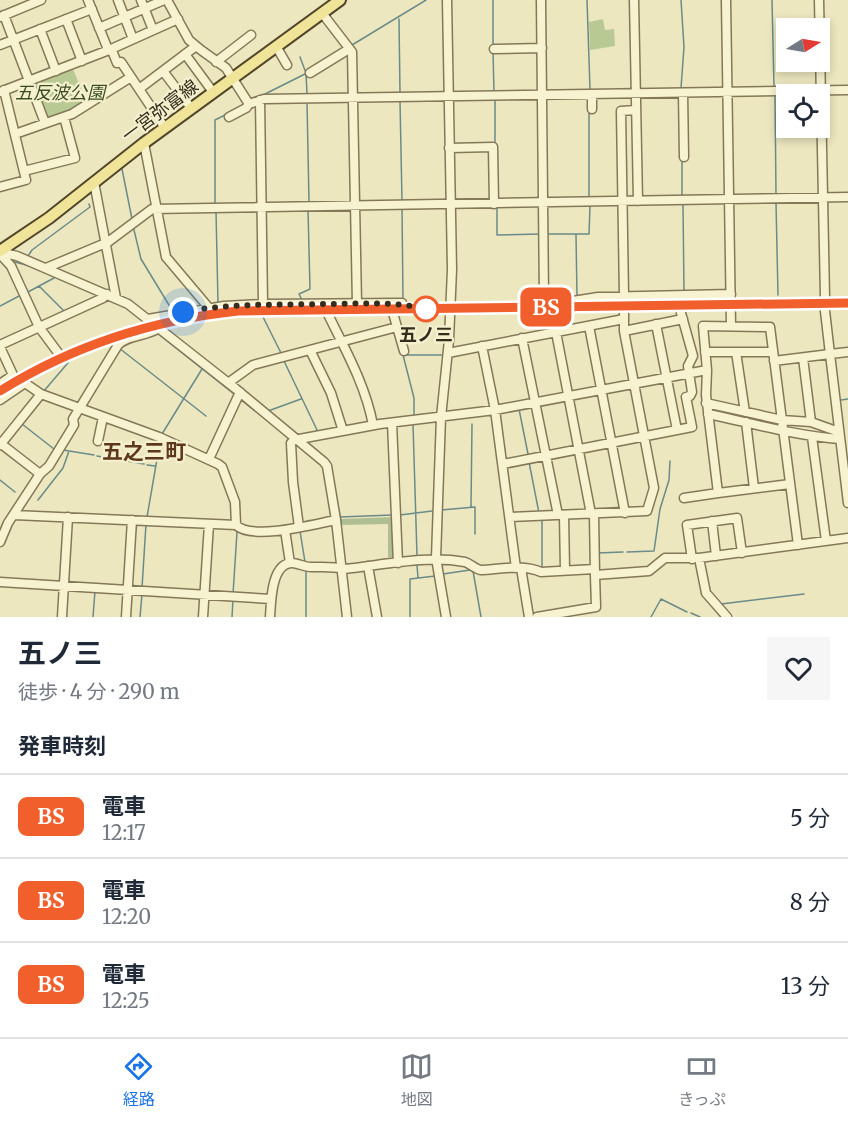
<!DOCTYPE html>
<html lang="ja">
<head>
<meta charset="utf-8">
<style>
  :root { --surface:#fff; --page:#f6f6f7; --text:#1f2937; --muted:#747a83; --line:#e0e1e3; --accent:#1a73e8 }
  body { margin:0; font-family:Merriweather,"Noto Sans JP",serif; background:var(--page); color:var(--text); height:100vh; display:flex; flex-direction:column; font-size:22px; white-space:nowrap }
  * { box-sizing:border-box; margin:0 }
  p { font-size:20px; color:var(--muted) }
  .icon { flex:none; width:33px; height:33px; fill:none; stroke:currentColor; stroke-width:2; stroke-linecap:round; stroke-linejoin:round }
  .map { position:relative; height:617px; overflow:hidden }
  .side { display:flex; flex-direction:column; background:var(--surface); flex:1 }
  .side>* { flex:none }
  .badge { padding:0 12px; border-radius:9px; font-size:21px; line-height:39px }
  .needle { width:39px; rotate:79deg }
  .controls { position:absolute; left:776px; top:18px; display:grid; gap:12px }
  .controls a { display:grid; place-items:center; width:54px; height:54px; border-radius:0px; background:var(--surface); box-shadow:0 3px 9px #0003; font-size:30px }
  .you { position:absolute; width:30px; height:30px; margin:-15px; border:4px solid #fff; border-radius:50%; background:#1a73e8; box-shadow:0 0 0 9px #1a73e833 }
  .map>.badge { position:absolute; translate:-50% -50%; box-shadow:0 0 0 3px #fff }
  h2 { padding:0 18px; font-size:22px; line-height:54px }
  .round { display:grid; place-items:center; flex:none; width:63px; height:63px; border-radius:0px; background:var(--page) }
  .head { display:flex; align-items:center; justify-content:space-between; height:102px; padding:0 18px }
  h1 { font-size:28px; font-weight:700; line-height:45px }
  ul { padding:0; list-style:none }
  li { display:flex; align-items:center; gap:18px; height:84px; padding:0 18px; border-top:2px solid var(--line) }
  li div { flex:1 }
  li b { display:block; font-size:22px }
  li em { font-style:normal }
  li .badge { min-width:66px; font-weight:700; text-align:center }
  .dock { display:flex; justify-content:space-around; align-items:center; height:84px; border-top:2px solid var(--line); background:var(--surface); font-size:16px; color:var(--muted) }
  .dock a { display:grid; justify-items:center; gap:3px }
  .dock .active { color:var(--accent) }
  .map>svg:first-child { display:block }
</style>
</head>
<body>
<div class="map">
<svg width="848" height="617" viewBox="0 0 848 617">
  <rect width="100%" height="100%" fill="#ece7bf"/>
  <!-- green -->
  <path fill="#b9c993" d="M603,19L605,30L614,29L615,46L590,50L589,22Z
    M72,67L87,102L70,112L47,120L33,84Z"/>
  <!-- cemetery -->
  <path fill="#b0be93" d="M394,517L396,557H388V524L341,525V519Z"/>
  <g fill="none" stroke-linecap="round" stroke-linejoin="round">
    <!-- stream -->
    <path stroke="#6a8b89" stroke-width="1.5" d="M493,0V47
      M587,0L590,89
      M772,0L774,87
      M399,19L400,93
      M352,45L426,0
      M493,52L494,92
      M300,57L306,73L307,94
      M681,88L684,47L681,0
      M775,94L776,195
      M263,95L307,73
      M495,100V144
      M400,101L402,201
      M307,102L309,202
      M682,159V196
      M122,169L132,219
      M589,198V110
      M776,203L778,295
      M215,204V120L227,114
      M683,204L684,293
      M497,207V235L540,234
      M402,208L403,300
      M216,211L218,303
      M133,226L141,259L172,310
      M546,234H589L590,206
      M576,235L577,296
      M28,256L32,250L90,207L89,204
      M11,261L30,266
      M39,286L65,312
      M28,292L54,278
      M829,299H848
      M302,300L299,294L310,289L308,210
      M735,301L821,299
      M587,303L726,300
      M0,306L21,295
      M828,309H848
      M626,310H679
      M683,310H727
      M737,310L823,309
      M478,312L622,310
      M358,314L390,313
      M263,317L281,353
      M157,333L234,394
      M119,348L206,416
      M62,353L93,340L145,323
      M403,355L414,398V417
      M406,355H443
      M284,361L318,432
      M15,377L56,355
      M25,380L73,356L119,339
      M43,392L73,357
      M240,399L274,426
      M841,400L848,399
      M519,409L528,454
      M268,411L301,399
      M22,424L54,449
      M413,424L417,556
      M162,434L202,369
      M63,450L94,455
      M97,456L144,464
      M529,462L539,513
      M147,465L155,466
      M0,480L15,492
      M336,496L340,516
      M38,500L63,468L69,451
      M471,507L472,424
      M441,510L475,507V534
      M400,515L432,511
      M147,517L160,442
      M542,520V569
      M341,523L340,517L392,515
      M300,531L305,562
      M627,552L654,551L660,509L669,480L670,461
      M597,553L623,552
      M417,565L418,578
      M306,571V617
      M473,571L481,617
      M443,574L470,570
      M142,588L146,524
      M233,594L237,532
      M721,604L804,594
      M691,613L700,617
      M93,617L95,591
      M140,617L142,594
      M232,617L233,599
      M410,617V579L435,576
      M651,617L661,599L687,612"/>
    <defs>
      <path id="minor" d="M88,0L107,47L113,53L117,63L121,62L165,128
        M118,0L133,39
        M141,0L153,30
        M167,0L189,40L201,50L226,68L249,104L264,99L848,90
        M541,0L544,300L573,301L598,297L731,294
        M634,0L638,201
        M726,0L731,326
        M819,0L825,297
        M322,13L352,52L357,304
        M4,15L45,123
        M0,17L41,0
        M66,19L82,61
        M99,28L164,0
        M40,29L56,71
        M0,45L92,9
        M276,46L287,65
        M494,49L542,48
        M185,54L213,92
        M216,62L251,35
        M163,71L191,108
        M310,73L349,49
        M139,89L196,46
        M0,92L109,50L178,19
        M683,93L684,157
        M592,95V109
        M260,100L263,304
        M229,117L246,108L249,104
        M15,134L72,114L131,77
        M144,143L166,257L209,308
        M449,148L493,147L494,204
        M24,171L75,158L64,117
        M94,182L116,298
        M0,187L26,180L4,90
        M0,252L17,256L128,304L236,389L324,462L327,466L336,520L347,617
        M0,254L11,266L39,327L59,354
        M46,268L108,242L152,209L848,197
        M624,296L621,111L636,110
        M323,304C342,344 365,382 373,425
        M825,311L830,354L848,352
        M393,313L404,351
        M148,319L224,306L263,304L402,303
        M656,324L677,430
        M589,326L625,513
        M624,331L683,319
        M556,332L591,514
        M522,338L558,515
        M0,345L103,298L107,294
        M482,346L495,410L516,568
        M0,347L13,375L0,384
        M310,350L331,393L343,431
        M705,352H773
        M736,352L745,412
        M448,353L624,319
        M803,358L811,422
        M774,361L830,354L848,503
        M228,383L253,365L397,327
        M0,400L25,383L41,394L159,437L218,464L222,467L235,502L236,525
        M706,403L782,420L811,422L839,432
        M708,414C751,423 797,436 840,439
        M746,422L754,488
        M392,423L398,563
        M812,437L826,541
        M98,441L103,417
        M0,443L40,474
        M0,445L41,394
        M209,459L240,392
        M503,464L692,427L686,397L690,396L692,392L688,366L693,356L681,313
        M790,484L718,493L706,395L707,370L703,326L770,327L798,545
        M684,498L718,493
        M594,514L595,575L649,571L665,558H699L848,538
        M14,515L236,525C252,541 315,524 336,520
        M564,515L565,570
        M510,517L647,511L654,488L624,331V313
        M712,521L716,556
        M299,527L293,482L291,443L294,440L380,424L495,410L707,370
        M285,530L290,563
        M0,542L8,523L40,474L49,466L74,425L73,419L118,345C129,334 146,337 159,328
        M699,558L706,593L727,617
        M692,559L687,525L737,518L742,553
        M368,566L377,617
        M521,568L529,617
        M0,582L271,599
        M62,617L68,517
        M126,617L132,520
        M203,617L209,524
        M270,617C271,603 271,563 292,563C298,563 304,567 311,567C322,567 333,566 344,569C384,565 425,555 465,562C471,564 475,569 481,570C500,569 523,564 541,572L595,569
        M446,617L436,558L441,417L449,340L452,269L447,0
        M537,617L596,607L595,575"/>
      <path id="major" d="M0,251L49,218L144,143L340,0"/>
    </defs>
    <!-- minor casing -->
    <use href="#minor" stroke="#847858" stroke-width="11"/>
    <!-- major casing -->
    <use href="#major" stroke="#51452c" stroke-width="14"/>
    <!-- minor -->
    <use href="#minor" stroke="#f7f3d1" stroke-width="8"/>
    <!-- major -->
    <use href="#major" stroke="#efe497" stroke-width="10"/>
    <defs>
      <path id="rail" d="M0,391C72,346 154,319 238,311L848,303"/>
    </defs>
    <!-- rail casing -->
    <use href="#rail" stroke="#342c1c" stroke-width="4"/>
    <!-- rail -->
    <use href="#rail" stroke="#f4f0ce" stroke-width="1.5" stroke-dasharray="4.5" stroke-linecap="butt"/>
  </g>
  <g fill="none" stroke-linecap="round" stroke-linejoin="round">
    <defs>
      <path id="line" d="M0,391C72,346 153,320 238,311L848,303"/>
    </defs>
    <!-- line casing -->
    <use href="#line" stroke="#fff" stroke-width="14"/>
    <!-- line -->
    <use href="#line" stroke="#f05f2c" stroke-width="9"/>
    <!-- walk -->
    <path stroke="#342c1c" stroke-width="6" stroke-dasharray="0 10.8" d="M183,312C230,303 277,305 325,304C359,304 393,301 426,309"/>
  </g>
  <!-- markers -->
  <circle fill="#fff" stroke="#f05f2c" stroke-width="3" cx="426" cy="309" r="12"/>
  <g text-anchor="middle" stroke-width="4.5" stroke-linejoin="round" paint-order="stroke">
    <!-- park labels -->
    <g font-size="18" font-style="italic" fill="#3c4f23" stroke="#f4f0ce">
      <text x="60" y="99">五反波公園</text>
    </g>
    <!-- street labels -->
    <g font-size="18" fill="#342c1c" stroke="#f4f0ce">
      <text transform="translate(160 111) rotate(-37)" y="6">一宮弥富線</text>
    </g>
    <!-- stop labels -->
    <g font-size="18" font-weight="bold" fill="#342c1c" stroke="#f4f0ce">
      <text x="426" y="341">五ノ三</text>
    </g>
    <!-- quarter labels -->
    <g font-size="21" font-weight="bold" fill="#5f371d" stroke="#f4f0ce">
      <text x="144" y="459">五之三町</text>
    </g>
  </g>
</svg>
<div class="controls">
<a><svg class="needle" viewBox="-14 -14 28 28"><path d="M0-13l5 13h-10z" fill="#e53935"/><path d="M0 13l5-13h-10z" fill="#747a83"/></svg></a>
<a><svg class="icon" aria-label="locate" viewBox="0 0 24 24"><circle cx="12" cy="12" r="6"/><path d="M12 2v4M12 18v4M2 12h4M18 12h4"/></svg></a>
</div>
<div class="you" style="left:183px;top:312px"></div>
<b class="badge" style="left:546px;top:307px;background:#f05f2c;color:#fff">BS</b>
</div>
<section class="side">
<div class="head"><div><h1>五ノ三</h1><p>徒歩 · 4 分 · 290 m</p></div><a class="round"><svg class="icon" aria-label="heart" viewBox="0 0 24 24"><path d="M12 20l-8-8c-3-5 5-10 8-4 3-6 11-1 8 4z"/></svg></a></div>
<h2>発車時刻</h2>
<ul>
<li><span class="badge" style="background:#f05f2c;color:#fff">BS</span><div><b>電車</b><p>12:17</p></div><em>5 分</em></li>
<li><span class="badge" style="background:#f05f2c;color:#fff">BS</span><div><b>電車</b><p>12:20</p></div><em>8 分</em></li>
<li><span class="badge" style="background:#f05f2c;color:#fff">BS</span><div><b>電車</b><p>12:25</p></div><em>13 分</em></li>
</ul>
</section>
<nav class="dock">
<a class="active"><svg class="icon" aria-label="directions" viewBox="0 0 24 24"><path d="M12 3l9 9-9 9-9-9zM9 14v-3h6M13 9l2 2-2 2"/></svg>経路</a>
<a><svg class="icon" aria-label="map" viewBox="0 0 24 24"><path d="M3 6l6-2 6 2 6-2v14l-6 2-6-2-6 2zM9 4v14M15 6v14"/></svg>地図</a>
<a><svg class="icon" aria-label="tickets" viewBox="0 0 24 24"><path d="M3 7h18v10H3zM15 7v10"/></svg>きっぷ</a>
</nav>
</body>
</html>
